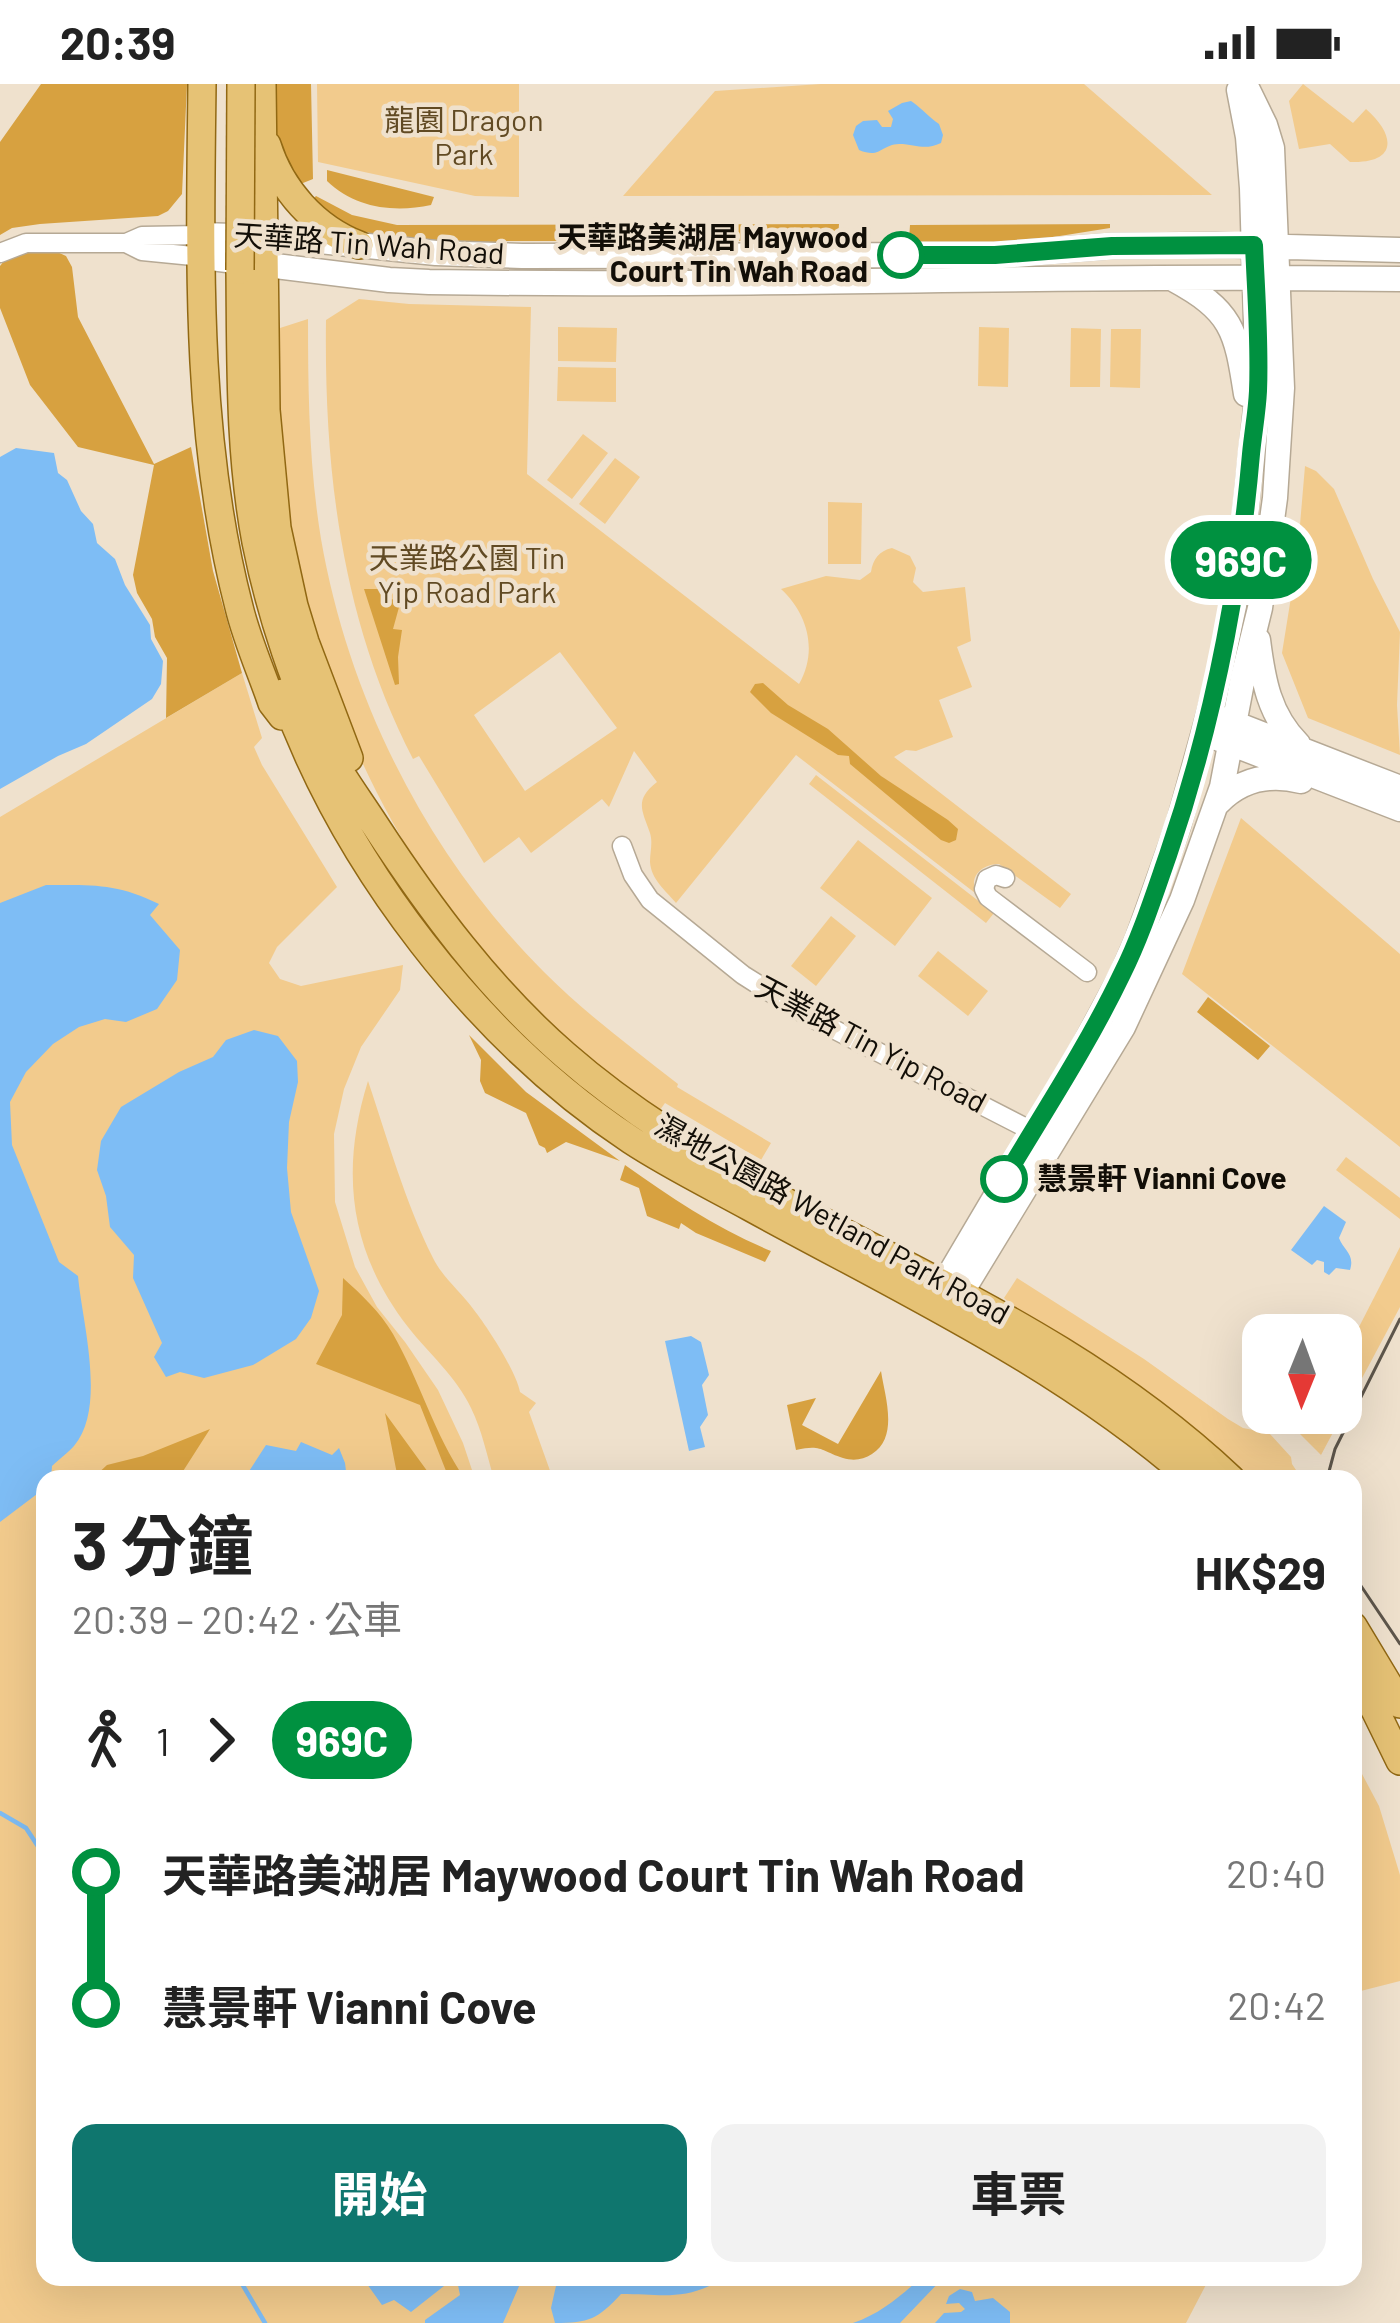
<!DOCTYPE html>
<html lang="zh-TW">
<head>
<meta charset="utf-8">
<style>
  :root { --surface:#fff; --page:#f2f2f2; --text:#222; --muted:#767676; --accent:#0f766e }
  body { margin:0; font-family:Barlow,"Noto Sans TC",sans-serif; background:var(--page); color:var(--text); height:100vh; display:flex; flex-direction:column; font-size:45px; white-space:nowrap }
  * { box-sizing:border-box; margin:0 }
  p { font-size:39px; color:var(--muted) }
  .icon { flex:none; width:66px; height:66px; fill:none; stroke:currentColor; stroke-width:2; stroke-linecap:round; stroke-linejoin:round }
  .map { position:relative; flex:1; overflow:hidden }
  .drawer { position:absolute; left:36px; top:1386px; width:1326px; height:816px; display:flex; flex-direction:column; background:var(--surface); border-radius:24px; box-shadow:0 12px 48px #0002 }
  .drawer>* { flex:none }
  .badge { padding:0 24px; border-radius:39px; font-size:42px; line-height:78px }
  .needle { width:78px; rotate:181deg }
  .tools { position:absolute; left:1242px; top:1230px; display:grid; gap:24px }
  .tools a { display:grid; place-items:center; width:120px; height:120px; border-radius:24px; background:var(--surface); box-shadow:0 12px 48px #0002; font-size:60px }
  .map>.badge { position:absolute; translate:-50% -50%; box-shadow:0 0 0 6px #fff }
  .legs { display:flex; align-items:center; gap:18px; height:132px; padding:0 36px; font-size:39px }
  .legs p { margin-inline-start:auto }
  .overview { display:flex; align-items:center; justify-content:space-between; height:204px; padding:0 36px }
  h1 { font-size:66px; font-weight:700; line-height:90px }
  .action { display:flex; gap:24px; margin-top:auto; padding:24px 36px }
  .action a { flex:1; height:138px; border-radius:24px; background:var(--accent); color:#fff; font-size:48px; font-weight:700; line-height:138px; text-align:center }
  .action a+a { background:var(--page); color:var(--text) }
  ul { padding:0 36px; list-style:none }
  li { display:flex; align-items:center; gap:42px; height:132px; font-size:45px }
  li i { display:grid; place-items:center; width:18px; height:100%; margin:0 15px; background:currentColor }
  li i::after { content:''; width:30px; height:30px; margin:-15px; border:9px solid; border-radius:50%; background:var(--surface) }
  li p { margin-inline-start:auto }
  li:first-child i { background:linear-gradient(#0000 50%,currentColor 0) }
  li:last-child i { background:linear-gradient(currentColor 50%,#0000 0) }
  .status { display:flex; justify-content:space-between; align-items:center; height:84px; padding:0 60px; background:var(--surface); direction:ltr }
  .status svg { height:33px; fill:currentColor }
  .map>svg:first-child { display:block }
</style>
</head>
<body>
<div class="status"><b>20:39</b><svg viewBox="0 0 49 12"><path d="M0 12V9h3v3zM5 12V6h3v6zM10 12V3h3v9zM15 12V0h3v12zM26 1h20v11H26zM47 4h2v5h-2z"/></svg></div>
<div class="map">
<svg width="1400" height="2239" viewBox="0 0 1400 2239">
  <rect width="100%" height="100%" fill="#efe1cd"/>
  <!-- green -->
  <path fill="#f2cb8d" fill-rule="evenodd" d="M317,0H519V113L475,112L318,78Z
    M821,0H1084L1212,111L623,112L715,7Z
    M1303,0L1353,39L1366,25C1396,51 1398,80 1350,78L1330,60L1299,65L1289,17Z
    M359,215L409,220L531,223L527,390L799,600C818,567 808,530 781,505L826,492L860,496L871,488C873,475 879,467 892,464L910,472L916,484L913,498L923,508L965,503L971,557L957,563L972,603L939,616L953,653L916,667L906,666L894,673L1071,810L1060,824L999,780C980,780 966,796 979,812L796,671L676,819C665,806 651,795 650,778C650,768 653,759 650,749C642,726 634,716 657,698L634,667L609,723L602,715L531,769L519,753L484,779L419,672L413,675C342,537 324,389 326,236ZM560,568L617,644L525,707L474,631Z
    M308,235C308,308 309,382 321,455C349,616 428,772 544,888C586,930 632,964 678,1000L677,1003L771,1059L761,1076L665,1019L660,1026C450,887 332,680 286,435C275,373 279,307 280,244Z
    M558,243L617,244L616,278L558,277Z
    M979,243L1009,244L1008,303L978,302Z
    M1071,244L1101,245L1100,303H1070Z
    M1111,245H1141L1140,304L1110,303Z
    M558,283L616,284V318L557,317Z
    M583,350L608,369L572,415L547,396Z
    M615,374L640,393L605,440L579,420Z
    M1305,382L1316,387L1334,405L1373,495L1400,548L1397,621L1400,671L1308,634L1282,569L1297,476Z
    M828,418L862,419L861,480H828Z
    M242,589L262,654L254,663L262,681L337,803L277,863L269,879L280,895L301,902L403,881L400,906L361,963L344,1005L334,1050L335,1118L355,1183L377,1223L405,1258L438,1306L463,1359L475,1395H45V2193H1210L1186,2239H0V733Z
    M816,691L994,829L986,839L809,700Z
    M1241,734L1400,870V1063L1182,890Z
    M858,756L932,814L895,862L820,804Z
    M831,832L856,852L816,902L791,882Z
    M938,867L988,907L968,932L918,892Z
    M368,997C388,1056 405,1118 433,1174C443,1194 461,1208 474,1226C488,1244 516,1287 520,1308L536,1319L529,1328L553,1395H494C487,1372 482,1346 471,1324C456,1292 429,1270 408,1243C349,1167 340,1087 368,997Z
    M1346,1073L1400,1114V1135L1336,1086Z
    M1400,1163V1223L1321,1371L1279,1329H1341V1278Z
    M1017,1194L1144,1275L1228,1335L1243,1344L1269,1349L1291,1373L1292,1380L1302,1395H1241L1016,1225L1004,1214Z
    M1353,1673L1379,1722L1400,1791V1897L1353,1909Z"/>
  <!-- forest -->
  <path fill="#d7a140" d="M41,0H187L182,110L168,127L158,132L40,140L12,144L0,151V58Z
    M273,0H311L313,95L298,101L275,52Z
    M327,86L434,113L431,121C394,129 355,124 327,97Z
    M316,112L352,131L397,141L839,140L838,154L784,157H503L502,163H489L359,149L311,117Z
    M1110,140V144C1043,154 977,169 909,156L910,141Z
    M26,166H53L66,172L72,183L78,233L154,380L191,363L213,487L242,589L166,634L167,574L155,553L152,535L137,509L133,491L154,381L78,363L30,301L0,224V182L9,171Z
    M364,505H392L388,515L401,516L393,545L402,546L398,573L399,600L395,601Z
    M763,599L788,621L828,645L881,692L948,736L958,745L956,756L949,759L941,756L850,680L849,672L838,671L771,629L750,608L755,600Z
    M1208,913L1270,962L1258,976L1197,928Z
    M469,951L526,1008L620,1077L566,1058L547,1069L545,1064L539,1061L526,1029L485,1009L480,997L481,976Z
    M625,1081C672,1114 717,1145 771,1167L765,1178L696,1149L681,1139L679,1145L647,1132L639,1104L620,1096Z
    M343,1194C362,1211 380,1228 393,1250C420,1297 434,1350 465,1395H446L448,1392L420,1321L316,1280L342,1231Z
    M881,1287C885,1313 899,1353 872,1370C863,1376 853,1377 843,1374C821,1367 822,1360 796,1366L787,1321L816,1314L802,1341L838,1360Z
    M385,1329L433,1395H398Z
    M210,1345L178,1395H92L107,1381L143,1372Z"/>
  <!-- water -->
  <path fill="#7ebdf5" d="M911,17C918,21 930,34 939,40L943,51L941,59C924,67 916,60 899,60C880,61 881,75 859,66L853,51L856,42L863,37L877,36L882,43H891L893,35L888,27L902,19Z
    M16,364L54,369L58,389L67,396L81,427L93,440L97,459L115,475L125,501L150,541L151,555L163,577L161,600L152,615L86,660L58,672L0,705V373Z
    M46,801C92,801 117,799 159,820L150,831L180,866L177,896L157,925L126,938L105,935L79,943L53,960L26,988L10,1018L12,1061L59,1178L78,1192C82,1238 107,1323 74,1362C68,1369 59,1375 52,1382L51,1395H45V1404L0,1438V819Z
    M254,946L278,952L297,977L298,998L289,1038L287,1084L291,1128L319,1207L311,1234L296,1255L253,1281L204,1294L180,1288L166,1293L154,1273L162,1259L133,1194L134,1171L110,1143L106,1112L97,1086L101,1057L121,1023L179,988L213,973L226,956Z
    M1324,1122L1346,1138L1339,1154C1344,1167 1355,1170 1350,1186L1336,1184L1329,1191L1324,1188V1178L1317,1176L1312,1181L1291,1166Z
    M691,1252L701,1258L709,1291L702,1301L708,1331L700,1343L705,1363L689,1367L665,1257Z
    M301,1358L332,1371L339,1364L345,1379L347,1395H244L266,1361L296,1367Z
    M362,2193H523L503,2239H425V2236L460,2211L458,2201L444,2202L411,2228L394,2216L382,2221Z
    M558,2193H726C686,2218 664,2210 621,2210C598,2235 589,2239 555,2239L551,2224Z
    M922,2193H944L900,2239H853C882,2229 900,2212 922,2193Z
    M960,2205L972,2208L975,2217L993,2214L1010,2228V2239H935L944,2229L961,2228L965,2225L959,2219L946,2220L949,2212Z"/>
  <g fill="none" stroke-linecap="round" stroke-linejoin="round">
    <!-- stream -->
    <path stroke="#7ebdf5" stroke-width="4.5" d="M0,1729L26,1744L45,1773
      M238,2193L265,2239"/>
    <defs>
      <path id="street" d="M126,159L142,167L203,173
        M0,169L26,159H126L142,152L202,151
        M622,762L633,791L650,816L743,891L808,932L1032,1047
        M1005,794L996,791L987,795L984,805L988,813L1087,888"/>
      <path id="secondary" d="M202,151L290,154L436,169L522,172L995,171L1112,162L1216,161L1400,166
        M203,173L389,196L429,198C753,203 1076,190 1400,195
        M1173,195C1232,227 1236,245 1246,310
        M1258,556C1263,596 1269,631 1298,660
        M1223,635L1400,704
        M1217,654L1400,725
        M1218,719C1241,695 1269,689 1301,697
        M935,1215L1081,968L1122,891L1138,854L1178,742L1214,612L1234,522L1241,472L1258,304L1252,104L1248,53L1239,6
        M952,1224L1123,943L1182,816L1222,703L1243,593L1260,524L1275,414L1282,304L1272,64L1265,41L1245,0"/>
      <path id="primary" d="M202,0C200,173 195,354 239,523C247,556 261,587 272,619L282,632
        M262,0L266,326L277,444L294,522L305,558L349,674
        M267,61C281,106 315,144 359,161
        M240,186C241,277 239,368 256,458C270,528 296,609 330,672C344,696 360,718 375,741C430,825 489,905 565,971C629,1027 703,1072 777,1113C939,1201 1094,1266 1231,1395
        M283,609C345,782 477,954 631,1056C669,1081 710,1101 750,1123C901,1206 1061,1280 1192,1395
        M1353,1542L1400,1620
        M1353,1589L1375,1626L1400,1677"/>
    </defs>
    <!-- street casing -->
    <use href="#street" stroke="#b6a995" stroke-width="21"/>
    <!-- secondary casing -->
    <use href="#secondary" stroke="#b6a995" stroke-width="27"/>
    <!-- primary casing -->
    <use href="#primary" stroke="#916813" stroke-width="30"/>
    <!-- street -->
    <use href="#street" stroke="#fff" stroke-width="18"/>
    <!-- secondary -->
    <use href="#secondary" stroke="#fff" stroke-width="24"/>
    <!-- primary -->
    <use href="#primary" stroke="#e6c275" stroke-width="27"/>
    <!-- tram -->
    <path stroke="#5e564b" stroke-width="3" d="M1327,1395L1335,1365L1400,1235
      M1353,1490L1400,1560"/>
    <defs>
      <path id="primary-bridge" d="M240,186L241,0"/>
    </defs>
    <!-- primary-bridge casing -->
    <use href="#primary-bridge" stroke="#916813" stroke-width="30" stroke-linecap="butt"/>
    <!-- primary-bridge -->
    <use href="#primary-bridge" stroke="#e6c275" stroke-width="27"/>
  </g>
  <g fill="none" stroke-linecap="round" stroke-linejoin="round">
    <defs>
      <path id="line-1" d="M901,171H995L1112,162L1254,161C1256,209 1260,258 1258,307C1257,328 1253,349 1251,370C1239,508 1213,640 1168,771C1154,811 1141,852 1122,890C1088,961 1044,1028 1004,1095"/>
    </defs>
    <!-- line-1 casing -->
    <use href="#line-1" stroke="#fff" stroke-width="27"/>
    <!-- line-1 -->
    <use href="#line-1" stroke="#009140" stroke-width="18"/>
  </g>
  <!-- markers -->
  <g fill="#fff" stroke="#009140" stroke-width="6">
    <circle cx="901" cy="171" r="21"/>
    <circle cx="1004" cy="1095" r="21"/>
  </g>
  <g text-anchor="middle" stroke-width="9" stroke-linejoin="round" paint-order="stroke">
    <!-- park labels -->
    <g font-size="30" fill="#614a23" stroke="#efe1cd">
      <text x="464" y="47">龍園 Dragon<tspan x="464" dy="34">Park</tspan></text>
      <text x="467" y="485">天業路公園 Tin<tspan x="467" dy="34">Yip Road Park</tspan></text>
    </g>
    <!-- stop labels -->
    <g font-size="30" font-weight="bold" fill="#120e07" stroke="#efe1cd" text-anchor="end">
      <text x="868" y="164">天華路美湖居 Maywood<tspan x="868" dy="34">Court Tin Wah Road</tspan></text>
      <text x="1037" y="1105" text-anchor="start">慧景軒 Vianni Cove</text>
    </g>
    <!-- street labels -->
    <g font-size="30" fill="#120e07" stroke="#efe1cd">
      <text transform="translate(369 161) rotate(4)" y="10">天華路 Tin Wah Road</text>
      <text transform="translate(871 961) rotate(28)" y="10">天業路 Tin Yip Road</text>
      <text transform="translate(832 1136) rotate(29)" y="10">濕地公園路 Wetland Park Road</text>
    </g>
  </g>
</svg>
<div class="tools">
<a><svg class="needle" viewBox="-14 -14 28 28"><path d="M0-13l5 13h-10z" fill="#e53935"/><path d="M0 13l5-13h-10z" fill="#767676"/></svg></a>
</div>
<b class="badge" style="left:1241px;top:476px;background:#009140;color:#fff">969C</b>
<section class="drawer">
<div class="overview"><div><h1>3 分鐘</h1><p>20:39 – 20:42 · 公車</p></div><b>HK$29</b></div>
<div class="legs"><svg class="icon" aria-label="walk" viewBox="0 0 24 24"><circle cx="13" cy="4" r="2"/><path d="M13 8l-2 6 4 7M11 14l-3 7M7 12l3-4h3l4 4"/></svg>1<svg class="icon" aria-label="forward" viewBox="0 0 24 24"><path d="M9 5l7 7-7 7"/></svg><b class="badge" style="background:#009140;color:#fff">969C</b></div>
<ul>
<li><i style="color:#009140"></i><b>天華路美湖居 Maywood Court Tin Wah Road</b><p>20:40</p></li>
<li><i style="color:#009140"></i><b>慧景軒 Vianni Cove</b><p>20:42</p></li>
</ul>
<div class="action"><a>開始</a><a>車票</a></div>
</section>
</div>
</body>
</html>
